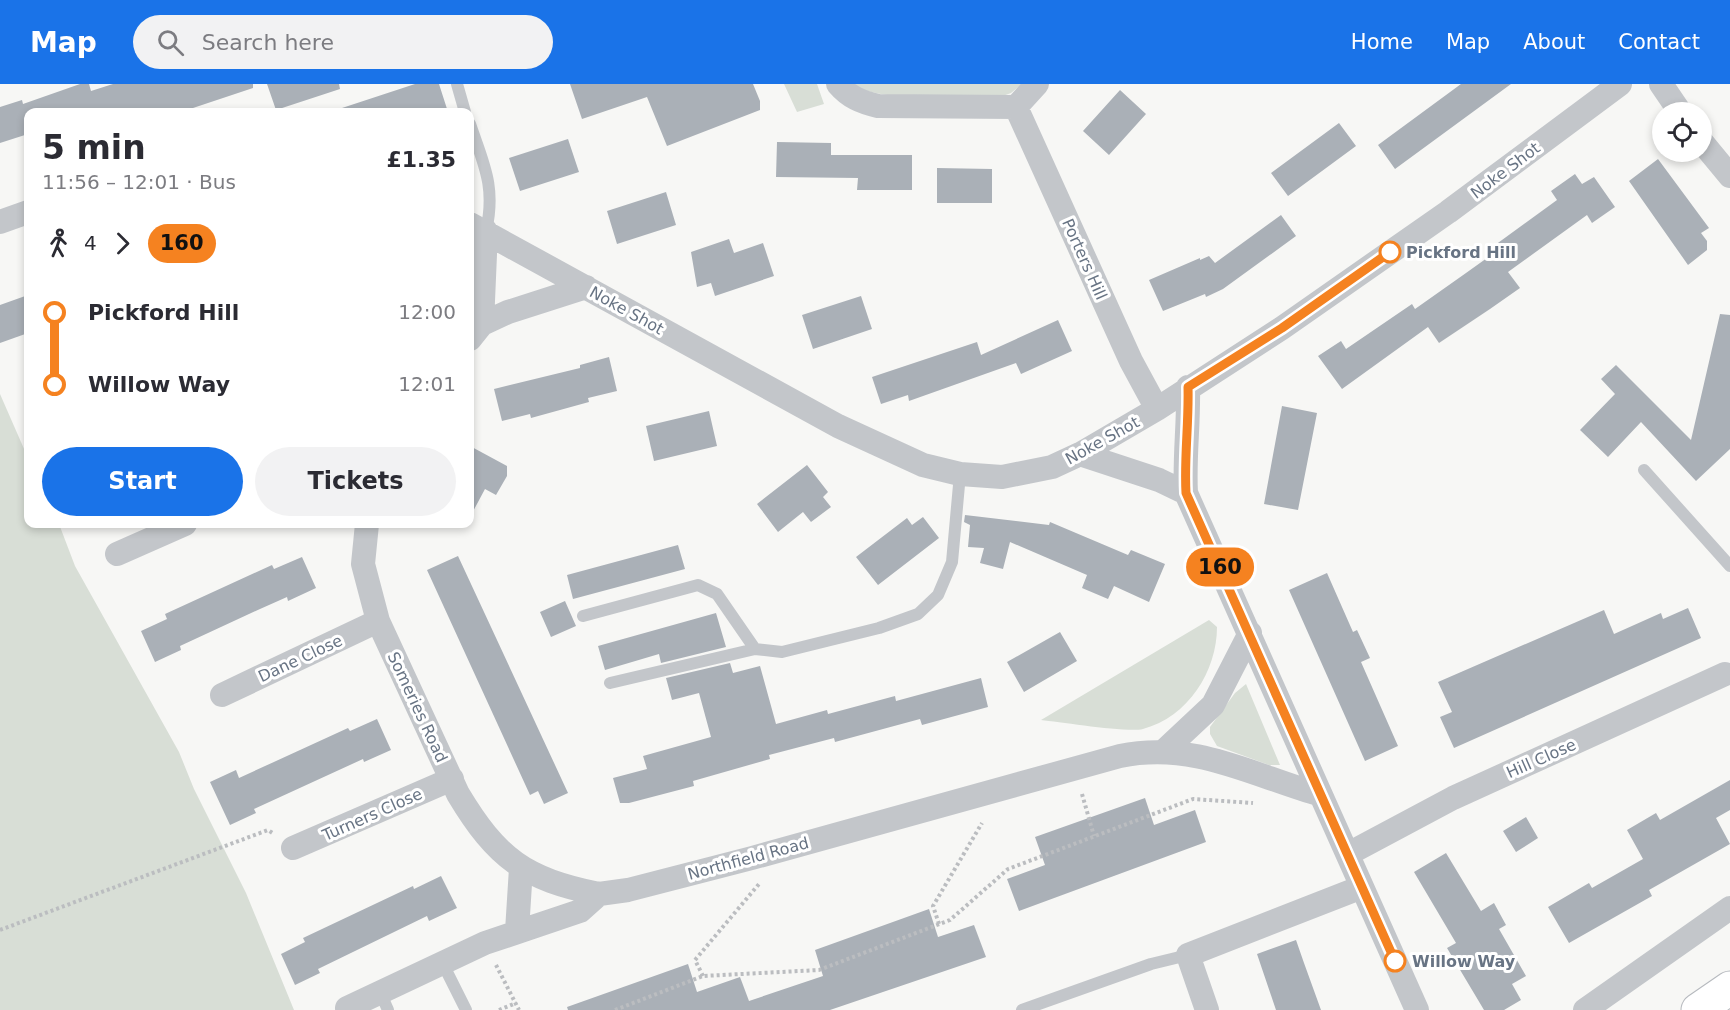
<!DOCTYPE html>
<html lang="en">
<head>
<meta charset="utf-8">
<style>
  :root { --surface:#fff; --page:#f2f2f3; --text:#2b2b33; --muted:#7c7c81; --accent:#1a73e8 }
  body { margin:0; font-family:"DejaVu Sans",sans-serif; background:var(--page); color:var(--text); height:100vh; display:flex; flex-direction:column; font-size:22px; white-space:nowrap }
  * { box-sizing:border-box; margin:0 }
  p { font-size:20px; color:var(--muted) }
  .icon { flex:none; width:33px; height:33px; fill:none; stroke:currentColor; stroke-width:2; stroke-linecap:round; stroke-linejoin:round }
  .map { position:relative; flex:1; overflow:hidden }
  .panel { position:absolute; left:24px; top:24px; width:450px; height:420px; display:flex; flex-direction:column; background:var(--surface); border-radius:12px; box-shadow:0 3px 9px #0003 }
  .panel>* { flex:none }
  .badge { padding:0 12px; border-radius:20px; font-size:21px; line-height:39px }
  .controls { position:absolute; left:1652px; top:18px; display:grid; gap:12px }
  .controls a { display:grid; place-items:center; width:60px; height:60px; border-radius:50%; background:var(--surface); box-shadow:0 3px 9px #0003; font-size:30px }
  .map>.badge { position:absolute; translate:-50% -50%; box-shadow:0 0 0 3px #fff }
  .legs { display:flex; align-items:center; gap:9px; height:66px; padding:0 18px; font-size:20px }
  .legs p { margin-inline-start:auto }
  .head { display:flex; align-items:center; justify-content:space-between; height:102px; padding:0 18px }
  h1 { font-size:33px; font-weight:800; line-height:45px }
  .action { display:flex; gap:12px; margin-top:auto; padding:12px 18px }
  .action a { flex:1; height:69px; border-radius:36px; background:var(--accent); color:#fff; font-size:24px; font-weight:800; line-height:69px; text-align:center }
  .action a+a { background:var(--page); color:var(--text) }
  ul { padding:0 18px; list-style:none }
  li { display:flex; align-items:center; gap:21px; height:72px; font-size:22px }
  li i { display:grid; place-items:center; width:9px; height:100%; margin:0 8px; background:currentColor }
  li i::after { content:''; width:15px; height:15px; margin:-8px; border:4px solid; border-radius:50%; background:var(--surface) }
  li p { margin-inline-start:auto }
  li:first-child i { background:linear-gradient(#0000 50%,currentColor 0) }
  li:last-child i { background:linear-gradient(currentColor 50%,#0000 0) }
  header { display:flex; align-items:center; gap:36px; box-sizing:border-box; height:84px; padding:0 30px; background:var(--accent); color:#fff }
  header strong { font-size:28px }
  nav { display:flex; gap:33px; margin-inline-start:auto; font-size:21px }
  .search { width:420px; height:54px; background:var(--page); display:flex; align-items:center; gap:15px; box-sizing:border-box; padding:0 21px; border-radius:33px; color:var(--muted); font-size:22px }
  .map>svg:first-child { display:block }
</style>
</head>
<body>
<header>
<strong>Map</strong>
<div class="search"><svg class="icon" aria-label="search" viewBox="0 0 24 24"><circle cx="10" cy="10" r="6"/><path d="M15 15l6 6"/></svg>Search here</div>
<nav><a>Home</a><a>Map</a><a>About</a><a>Contact</a></nav>
</header>
<div class="map">
<svg width="1730" height="926" viewBox="0 0 1730 926">
  <rect width="100%" height="100%" fill="#f7f7f5"/>
  <!-- green -->
  <path fill="#d8ded6" d="M784,0H817L824,20L797,28Z
    M855,0H1022L1011,9L997,14C971,14 869,18 855,0Z
    M0,310L28,374V440H59L75,482L179,668L194,705L246,809L294,926H0Z
    M1209,536L1217,543C1217,587 1188,633 1143,645C1128,649 1061,638 1041,636Z
    M1246,600L1280,681H1269L1217,662L1210,650V643L1235,609Z"/>
  <!-- building -->
  <path fill="#aab0b7" d="M80,0H89L91,7L113,0H253V4L181,28H28V50L0,59V23L22,16L23,20Z
    M267,0H339L340,5L276,26Z
    M415,0H439L448,28H343L342,24Z
    M570,0H753L760,17V26L667,62L647,13L582,35Z
    M1461,0H1511L1395,85L1378,61Z
    M1120,6L1146,30L1109,71L1083,47Z
    M1339,39L1356,62L1288,112L1271,89Z
    M568,55L579,88L520,107L509,74Z
    M777,58L831,59V71H912V106H857L858,94L776,93Z
    M1658,75L1709,144L1701,149L1707,157V166L1688,181L1629,97Z
    M937,84L992,85V119H937Z
    M1575,90L1582,100L1594,93L1615,123L1592,139L1587,131L1508,188L1520,204L1490,225L1439,259L1428,243L1342,305L1318,272L1341,257L1346,265L1412,220L1415,225L1466,189L1494,169L1491,164L1557,116L1551,107Z
    M666,108L676,141L617,160L607,127Z
    M1281,131L1296,152L1223,205L1206,213L1205,210L1163,227L1149,196L1200,174V176L1209,172L1215,179Z
    M729,155L734,169L763,159L774,192L715,212L711,199L697,203L691,168Z
    M28,211V249L0,259V221Z
    M861,212L872,245L813,265L802,231Z
    M1720,230L1730,231V365L1696,397L1641,338L1608,373L1580,346L1615,310L1601,295L1616,281L1691,356Z
    M1058,236L1072,267L1021,290L1016,279L909,317L908,311L881,320L872,293L977,258L981,271Z
    M609,273L617,307L588,314L589,318L531,334L530,330L502,337L494,305L580,284V281Z
    M1282,322L1317,329L1298,426L1264,420Z
    M709,327L717,362L654,377L646,342Z
    M470,362L507,382V392L496,411L485,405L470,433Z
    M807,381L828,408L823,413L831,423L811,438L803,428L778,448L757,420Z
    M965,431L1049,441L1050,438L1128,471L1131,466L1165,480L1149,518L1114,502L1108,515L1082,504L1087,491L1010,458L1003,485L980,479L984,464L968,463L970,441L964,438Z
    M923,433L939,454L878,501L856,473L907,434L912,441Z
    M678,461L685,485L573,515L567,491Z
    M458,472L568,709L544,720L538,707L530,711L427,486Z
    M302,473L316,504L288,517L287,513L260,525L180,562L181,566L155,578L141,547L167,535L165,530L272,481L274,485Z
    M1327,489L1353,548L1357,546L1370,574L1361,578L1398,662L1365,677L1289,506Z
    M565,517L576,542L551,553L540,528Z
    M1688,524L1701,554L1454,664L1440,633L1452,628L1438,598L1604,526L1614,550L1661,529L1663,535Z
    M716,529L726,563L661,579L659,570L605,586L598,562Z
    M1060,548L1077,577L1024,608L1007,578Z
    M730,579L733,589L760,582L776,640L827,626L828,630L895,612L896,617L981,594L988,623L922,641L920,635L835,658L834,654L769,671L770,675L693,697L694,702L629,719H620L613,694L647,685L643,672L711,653L699,609L672,616L666,594Z
    M377,635L391,666L364,678L363,675L254,725L256,729L230,741L210,698L236,686L239,694L348,644L350,647Z
    M1730,696V726L1716,734L1730,760L1649,806L1652,812L1569,859L1548,823L1589,799L1592,804L1643,775L1627,746L1656,729L1660,736Z
    M1145,714L1154,741L1195,726L1206,758L1019,827L1007,795L1045,781L1035,753Z
    M1526,733L1538,754L1516,768L1503,747Z
    M1446,769L1481,827L1494,819L1506,841L1499,845L1526,892L1512,900L1521,916L1504,926H1484L1447,864L1456,859L1414,788Z
    M441,792L457,824L429,837L427,832L318,885L320,889L295,901L281,870L305,858L303,854L413,802L414,805Z
    M929,825L938,853L974,841L986,873L830,926H568L567,923L688,880L697,908L740,893L749,917L823,892L815,866Z
    M1296,856L1304,879L1321,926H1276L1257,870Z"/>
  <g fill="none" stroke-linecap="round" stroke-linejoin="round">
    <defs>
      <path id="secondary" d="M1698,926L1730,904"/>
    </defs>
    <!-- secondary casing -->
    <use href="#secondary" stroke="#b6b9be" stroke-width="35"/>
    <!-- path -->
    <path stroke="#bbbdc0" stroke-width="4" stroke-dasharray="3 3" stroke-linecap="butt" d="M1082,710L1094,752
      M939,840L933,822L982,739
      M0,846L268,746L274,750
      M496,881L519,926
      M703,892L695,876L759,800
      M499,926L516,919
      M615,926L703,892L819,886L950,836L1008,785L1193,715L1253,719"/>
    <!-- service -->
    <path stroke="#c3c6ca" stroke-width="12" d="M457,0L465,28
      M470,40C484,81 496,103 486,147
      M1644,386L1730,482
      M583,532L698,501L717,510L755,565
      M610,599L755,565L782,568L879,544L918,530L938,511L952,478L960,390
      M442,878L466,926
      M380,908L388,926
      M1022,926L1151,880L1188,871"/>
    <!-- minor -->
    <path stroke="#c3c6ca" stroke-width="24" d="M838,0C849,13 861,18 878,22L1016,23L1037,0
      M1661,0L1680,28
      M1016,23L1131,277L1157,325
      M1701,57L1730,92
      M0,138L28,128
      M470,140L838,342L923,381L960,390L1002,393L1052,383L1080,370L1157,325L1282,244L1448,128L1620,0
      M482,240L486,147
      M470,255L482,240L508,228L586,203
      M1188,303C1189,339 1184,374 1186,409L1417,926
      M1080,370L1159,396L1186,409
      M367,440L363,480L378,537L458,710C497,775 525,795 599,810
      M117,470L185,440
      M222,611L378,537
      M1165,666L1213,621L1250,549
      M293,764L452,695
      M1348,770L1453,714L1725,590
      M517,847L521,784
      M347,924L485,859L580,827L599,810L628,806L752,774L1120,672C1195,657 1251,691 1321,711
      M1207,926L1188,871L1362,803
      M1585,926L1730,824"/>
    <!-- secondary -->
    <use href="#secondary" stroke="#fff" stroke-width="33"/>
  </g>
  <g fill="none" stroke-linecap="round" stroke-linejoin="round">
    <defs>
      <path id="line-1" d="M1390,168L1282,244L1188,303C1189,339 1184,374 1186,409L1395,877"/>
    </defs>
    <!-- line-1 casing -->
    <use href="#line-1" stroke="#fff" stroke-width="14"/>
    <!-- line-1 -->
    <use href="#line-1" stroke="#f58220" stroke-width="9"/>
  </g>
  <!-- markers -->
  <g fill="#fff" stroke="#f58220" stroke-width="3">
    <circle cx="1390" cy="168" r="10"/>
    <circle cx="1395" cy="877" r="10"/>
  </g>
  <g text-anchor="middle" stroke-width="6" stroke-linejoin="round" paint-order="stroke">
    <!-- street labels -->
    <g font-size="16" fill="#687484" stroke="#fff">
      <text transform="translate(1505 86) rotate(-37)" y="6">Noke Shot</text>
      <text transform="translate(1085 175) rotate(66)" y="6">Porters Hill</text>
      <text transform="translate(627 226) rotate(29)" y="6">Noke Shot</text>
      <text transform="translate(1102 356) rotate(-29)" y="6">Noke Shot</text>
      <text transform="translate(300 574) rotate(-25)" y="6">Dane Close</text>
      <text transform="translate(418 623) rotate(65)" y="6">Someries Road</text>
      <text transform="translate(1541 674) rotate(-24)" y="6">Hill Close</text>
      <text transform="translate(372 730) rotate(-24)" y="6">Turners Close</text>
      <text transform="translate(748 774) rotate(-15)" y="6">Northfield Road</text>
    </g>
    <!-- stop labels -->
    <g font-size="16" font-weight="bold" fill="#687484" stroke="#fff" text-anchor="start">
      <text x="1406" y="174">Pickford Hill</text>
      <text x="1412" y="883">Willow Way</text>
    </g>
  </g>
</svg>
<div class="controls">
<a><svg class="icon" aria-label="locate" viewBox="0 0 24 24"><circle cx="12" cy="12" r="6"/><path d="M12 2v4M12 18v4M2 12h4M18 12h4"/></svg></a>
</div>
<b class="badge" style="left:1220px;top:483px;background:#f58220;color:#111">160</b>
<section class="panel">
<div class="head"><div><h1>5 min</h1><p>11:56 – 12:01 · Bus</p></div><b>£1.35</b></div>
<div class="legs"><svg class="icon" aria-label="walk" viewBox="0 0 24 24"><circle cx="13" cy="4" r="2"/><path d="M13 8l-2 6 4 7M11 14l-3 7M7 12l3-4h3l4 4"/></svg>4<svg class="icon" aria-label="forward" viewBox="0 0 24 24"><path d="M9 5l7 7-7 7"/></svg><b class="badge" style="background:#f58220;color:#111">160</b></div>
<ul>
<li><i style="color:#f58220"></i><b>Pickford Hill</b><p>12:00</p></li>
<li><i style="color:#f58220"></i><b>Willow Way</b><p>12:01</p></li>
</ul>
<div class="action"><a>Start</a><a>Tickets</a></div>
</section>
</div>
</body>
</html>
